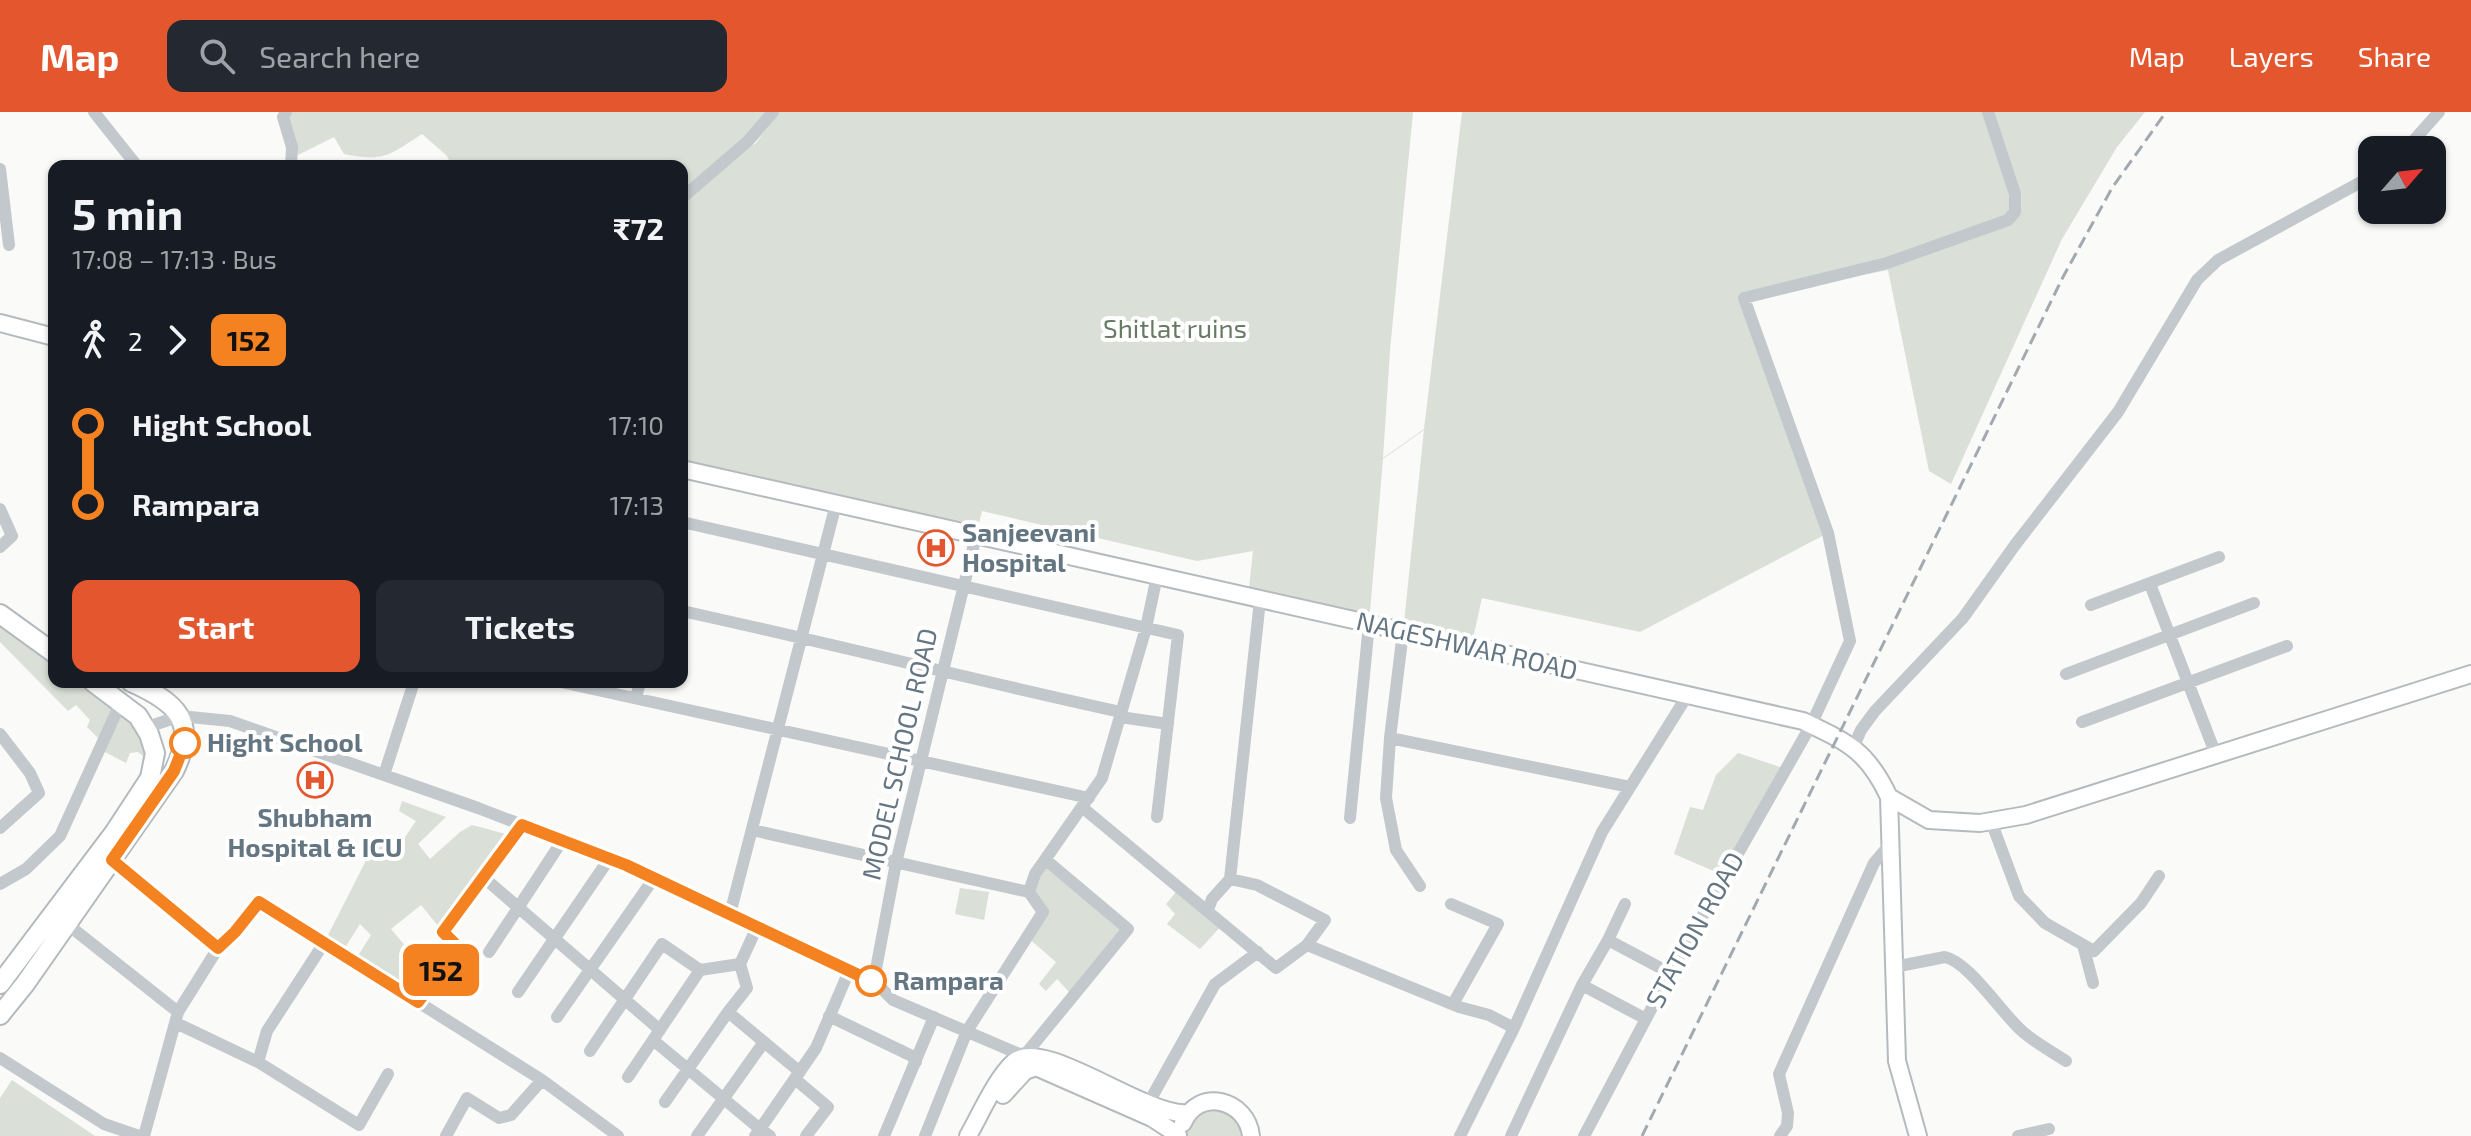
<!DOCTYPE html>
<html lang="en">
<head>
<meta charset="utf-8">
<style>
  :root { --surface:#171b24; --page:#242831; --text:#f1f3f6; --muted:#9ea1a6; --accent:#e4572e }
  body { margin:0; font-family:"Exo 2",sans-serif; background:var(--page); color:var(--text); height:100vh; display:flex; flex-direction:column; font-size:30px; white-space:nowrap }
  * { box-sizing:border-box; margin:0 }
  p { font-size:26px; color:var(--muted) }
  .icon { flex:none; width:44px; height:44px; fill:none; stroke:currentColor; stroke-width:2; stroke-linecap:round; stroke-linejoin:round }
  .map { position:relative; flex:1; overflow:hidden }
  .sheet { position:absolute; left:48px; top:48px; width:640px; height:528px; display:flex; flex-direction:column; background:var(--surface); border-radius:16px; box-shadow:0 2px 6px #0004 }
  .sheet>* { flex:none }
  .badge { padding:0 16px; border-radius:12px; font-size:28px; line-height:52px }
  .needle { width:52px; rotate:62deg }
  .buttons { position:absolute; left:2358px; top:24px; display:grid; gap:16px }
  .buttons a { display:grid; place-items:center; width:88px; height:88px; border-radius:16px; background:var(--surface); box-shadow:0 2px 6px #0004; font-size:40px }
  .map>.badge { position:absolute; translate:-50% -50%; box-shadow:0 0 0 4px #fff }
  .legs { display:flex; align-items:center; gap:12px; height:88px; padding:0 24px; font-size:26px }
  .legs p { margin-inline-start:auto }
  .summary { display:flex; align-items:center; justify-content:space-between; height:136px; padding:0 24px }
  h1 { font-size:44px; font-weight:700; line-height:60px }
  .cta { display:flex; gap:16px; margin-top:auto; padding:16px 24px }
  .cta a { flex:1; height:92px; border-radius:16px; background:var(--accent); color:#fff; font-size:32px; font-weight:700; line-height:92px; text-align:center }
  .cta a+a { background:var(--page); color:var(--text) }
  ul { padding:0 24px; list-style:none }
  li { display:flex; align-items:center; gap:28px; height:80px; font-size:30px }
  li i { display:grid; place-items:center; width:12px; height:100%; margin:0 10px; background:currentColor }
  li i::after { content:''; width:20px; height:20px; margin:-10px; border:6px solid; border-radius:50%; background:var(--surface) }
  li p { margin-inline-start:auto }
  li:first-child i { background:linear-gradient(#0000 50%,currentColor 0) }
  li:last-child i { background:linear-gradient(currentColor 50%,#0000 0) }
  header { display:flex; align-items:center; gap:48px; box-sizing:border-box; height:112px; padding:0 40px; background:var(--accent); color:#fff }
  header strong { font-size:38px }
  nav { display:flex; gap:44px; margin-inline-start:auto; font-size:28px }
  .search { width:560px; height:72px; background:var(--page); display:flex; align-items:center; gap:20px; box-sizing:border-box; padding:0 28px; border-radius:16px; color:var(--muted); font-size:30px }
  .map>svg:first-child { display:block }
</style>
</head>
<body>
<header>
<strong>Map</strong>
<div class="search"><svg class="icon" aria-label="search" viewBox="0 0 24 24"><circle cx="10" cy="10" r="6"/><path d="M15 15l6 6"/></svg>Search here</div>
<nav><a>Map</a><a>Layers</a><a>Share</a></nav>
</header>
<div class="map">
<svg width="2471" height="1024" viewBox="0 0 2471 1024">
  <rect width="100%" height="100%" fill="#fafaf8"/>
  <!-- green -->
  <path fill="#dadfd7" d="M286,0H773L733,43L755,32L779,0H1413L1390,238L1383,346L1424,317L1462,0H2145L2117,35L2062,127L1951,372L1929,359L1888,158L1745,186L1828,421L1640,520L1482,486L1471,535L1403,520L1424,318L1383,347L1369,512L1248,485L1253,439L1197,449L982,399L976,424L682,357V54H453L446,43L422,22C390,43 384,50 344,42L334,25L292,46Z
    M0,508L54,548V570H83L118,596L139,617L149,644L144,645L138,640L130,641L126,651L99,637L102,630L87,615L90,608L76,593L68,599L0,530Z
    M1738,641L1786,657L1725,764L1674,742L1690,695L1703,698L1716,663Z
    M402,689L446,705L418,732L430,747L460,720L472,713L514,724L443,820L421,793L391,817L422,854L437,864L424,879L413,870L406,881L354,850L371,823L360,812L341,842L324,831L379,723L397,737L416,709L399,699Z
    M1046,748L1128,817L1073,884L1057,867L1046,879L1039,872L1056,850L1027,825L1043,800L1029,780Z
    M1180,775L1224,811L1200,837L1167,812L1175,802L1166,792Z
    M960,776L989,780L984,808L955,802Z
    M12,968L95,1024H0V986Z
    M1217,996L1237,1005L1245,1024H1186C1188,1006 1200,1000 1217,996Z"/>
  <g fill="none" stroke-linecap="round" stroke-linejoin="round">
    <defs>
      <path id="major" d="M0,211L54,225
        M682,357L1803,609C1847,630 1867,638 1889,685L1897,949L1918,1024
        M1889,685L1929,708L1980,711L2026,703L2471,562
        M1003,983L1025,959L1036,955L1152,1006L1178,1023
        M1183,1011C1198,975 1247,987 1251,1024
        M968,1024C980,1003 996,966 1014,950C1043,924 1146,1005 1187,1001"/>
      <path id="highway" d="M0,502L54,541
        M0,872L114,721L150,666L155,641L149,622L138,604L93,570
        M0,903L25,872L174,659C199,609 176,590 131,570"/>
    </defs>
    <!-- major casing -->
    <use href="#major" stroke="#b5babe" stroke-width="20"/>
    <!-- highway casing -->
    <use href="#highway" stroke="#b4b9bd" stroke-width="22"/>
    <!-- minor -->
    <path stroke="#c3c8cc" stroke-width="12" d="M94,0L137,54
      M286,0L283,5L292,35L291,54
      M2405,38L2439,0
      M0,57L9,133
      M682,86L748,29L773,0
      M0,397L12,424L0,435
      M682,410L1178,523L1157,705
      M2150,472L2216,643
      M2091,493L2219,445
      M682,499C829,531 974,568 1121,600
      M1403,520L1390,626L1630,675
      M2066,562L2254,491
      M561,570L1089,686
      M636,586L640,570
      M1120,605L1168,612
      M2082,610L2287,534
      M145,616L180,604L230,609L478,696L626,753L877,872L893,888L1024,944L1128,817L1046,748
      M0,622L30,661L39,681L0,716
      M1390,626L1386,686L1396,738L1420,774
      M1853,636L1861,618L1875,599L1963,506L2015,433L2118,300L2197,168L2218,148L2372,64
      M384,663L414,570
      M1083,696L1276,856L1307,833L1325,808L1257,773L1230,767L1212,787L1208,798
      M1350,706L1369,512
      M1991,709L2019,784L2045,811L2094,839L2141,791L2159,764
      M522,713L482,764L660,918
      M752,718L1029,780
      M112,748L218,836
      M1230,767L1260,488
      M0,772L26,757L60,724L121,590
      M1451,792L1498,812L1453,892
      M730,802L836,392
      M67,812L178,900
      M757,815L740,852L747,876L728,900L800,960
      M1608,828L1625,792
      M1307,833L1459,895L1489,903L1514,916L1460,1024
      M2083,833L2093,871
      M489,840L562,729
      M740,852L700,858L653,928L760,1017L755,1024
      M1894,855L1945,845C1969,850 2002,902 2023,920C2036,931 2052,940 2066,949
      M877,872L876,857L896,751L976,424
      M518,880L609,747
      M418,890L458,835L443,820L482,764
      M829,904L912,944L916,950
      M557,905L654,766
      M1646,907L1582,873L1608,828L1670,861
      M176,911L258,950L359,1013L388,962
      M1514,916L1602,720L1687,584
      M590,939L662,832L700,858
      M0,946L104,1012L139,1024
      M258,950L267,919L324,831
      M628,965L653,928
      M795,967L828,995L806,1024
      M665,990L728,900
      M1148,992L1215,872L1258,840
      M144,1024L178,900L218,836L235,820L259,790L542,968L618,1024
      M446,1024L467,986L499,1006L511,1003L542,968
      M697,1024L764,930
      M770,1024L760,1017L816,936L849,859
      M884,1024L934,905
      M925,1024L967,919L1043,800L1029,780L1035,762L1102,666L1146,516L1157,464
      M1511,1024L1582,873
      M1584,1024L1674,854L1811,613L1850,529L1828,421L1744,186L1887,151L2008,108L2015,100V82L1988,0
      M1780,1024L1787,1014L1788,1001L1779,962L1874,751L1890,732
      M2018,1024L2049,1017"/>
    <!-- major -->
    <use href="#major" stroke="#fff" stroke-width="16"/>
    <!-- highway -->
    <use href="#highway" stroke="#fff" stroke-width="18"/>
    <!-- rail -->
    <path stroke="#a2aab0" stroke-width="3" stroke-dasharray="12 6" stroke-linecap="butt" d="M1642,1024L2063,165L2112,76L2166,0"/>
  </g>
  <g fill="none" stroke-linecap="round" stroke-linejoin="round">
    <defs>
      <path id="line-1" d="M185,631L174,659L112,748L218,836L235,820L259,790L418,890L458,835L443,820L522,713L626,753L871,869"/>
    </defs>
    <!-- line-1 casing -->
    <use href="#line-1" stroke="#fff" stroke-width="18"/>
    <!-- line-1 -->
    <use href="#line-1" stroke="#f58220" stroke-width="12"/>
  </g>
  <!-- icons -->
  <defs>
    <symbol id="hospital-ring" viewBox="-11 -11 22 22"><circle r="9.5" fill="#fff" stroke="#e4572e" stroke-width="1.5"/><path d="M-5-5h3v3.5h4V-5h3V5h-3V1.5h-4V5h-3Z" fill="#e4572e"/></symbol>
  </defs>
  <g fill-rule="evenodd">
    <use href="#hospital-ring" x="916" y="416" width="40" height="40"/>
    <use href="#hospital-ring" x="295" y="648" width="40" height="40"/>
  </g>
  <!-- markers -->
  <g fill="#fff" stroke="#f58220" stroke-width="4">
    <circle cx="185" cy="631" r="14"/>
    <circle cx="871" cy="869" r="14"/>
  </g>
  <g text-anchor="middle" stroke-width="8" stroke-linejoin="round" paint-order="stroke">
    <!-- park labels -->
    <g font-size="26" fill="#687a64" stroke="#fff">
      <text x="1175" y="226">Shitlat ruins</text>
    </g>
    <!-- poi labels -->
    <g font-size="26" font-weight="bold" fill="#657683" stroke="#fff" text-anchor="start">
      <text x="962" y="430">Sanjeevani<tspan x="962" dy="30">Hospital</tspan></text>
      <text x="315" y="715" text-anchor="middle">Shubham<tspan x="315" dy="30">Hospital &amp; ICU</tspan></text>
    </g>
    <!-- street labels -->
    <g font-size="26" fill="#657683" stroke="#fff">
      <text transform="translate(1467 534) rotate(13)" y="9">NAGESHWAR ROAD</text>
      <text transform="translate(900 642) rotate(-77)" y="9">MODEL SCHOOL ROAD</text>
      <text transform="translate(1695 818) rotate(-61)" y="9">STATION ROAD</text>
    </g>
    <!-- stop labels -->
    <g font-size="26" font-weight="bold" fill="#657683" stroke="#fff" text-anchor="start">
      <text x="207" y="640">Hight School</text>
      <text x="893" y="878">Rampara</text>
    </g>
  </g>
</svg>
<div class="buttons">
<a><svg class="needle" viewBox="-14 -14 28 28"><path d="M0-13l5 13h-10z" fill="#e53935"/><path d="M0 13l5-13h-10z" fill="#9ea1a6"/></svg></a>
</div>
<b class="badge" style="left:441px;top:858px;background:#f58220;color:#111">152</b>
<section class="sheet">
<div class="summary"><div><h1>5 min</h1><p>17:08 – 17:13 · Bus</p></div><b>₹72</b></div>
<div class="legs"><svg class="icon" aria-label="walk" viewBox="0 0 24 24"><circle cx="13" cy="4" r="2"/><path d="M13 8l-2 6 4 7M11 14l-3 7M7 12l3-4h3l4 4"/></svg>2<svg class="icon" aria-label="forward" viewBox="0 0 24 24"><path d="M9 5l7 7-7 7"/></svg><b class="badge" style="background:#f58220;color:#111">152</b></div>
<ul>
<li><i style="color:#f58220"></i><b>Hight School</b><p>17:10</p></li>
<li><i style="color:#f58220"></i><b>Rampara</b><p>17:13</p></li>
</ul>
<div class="cta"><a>Start</a><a>Tickets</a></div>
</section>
</div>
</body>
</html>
